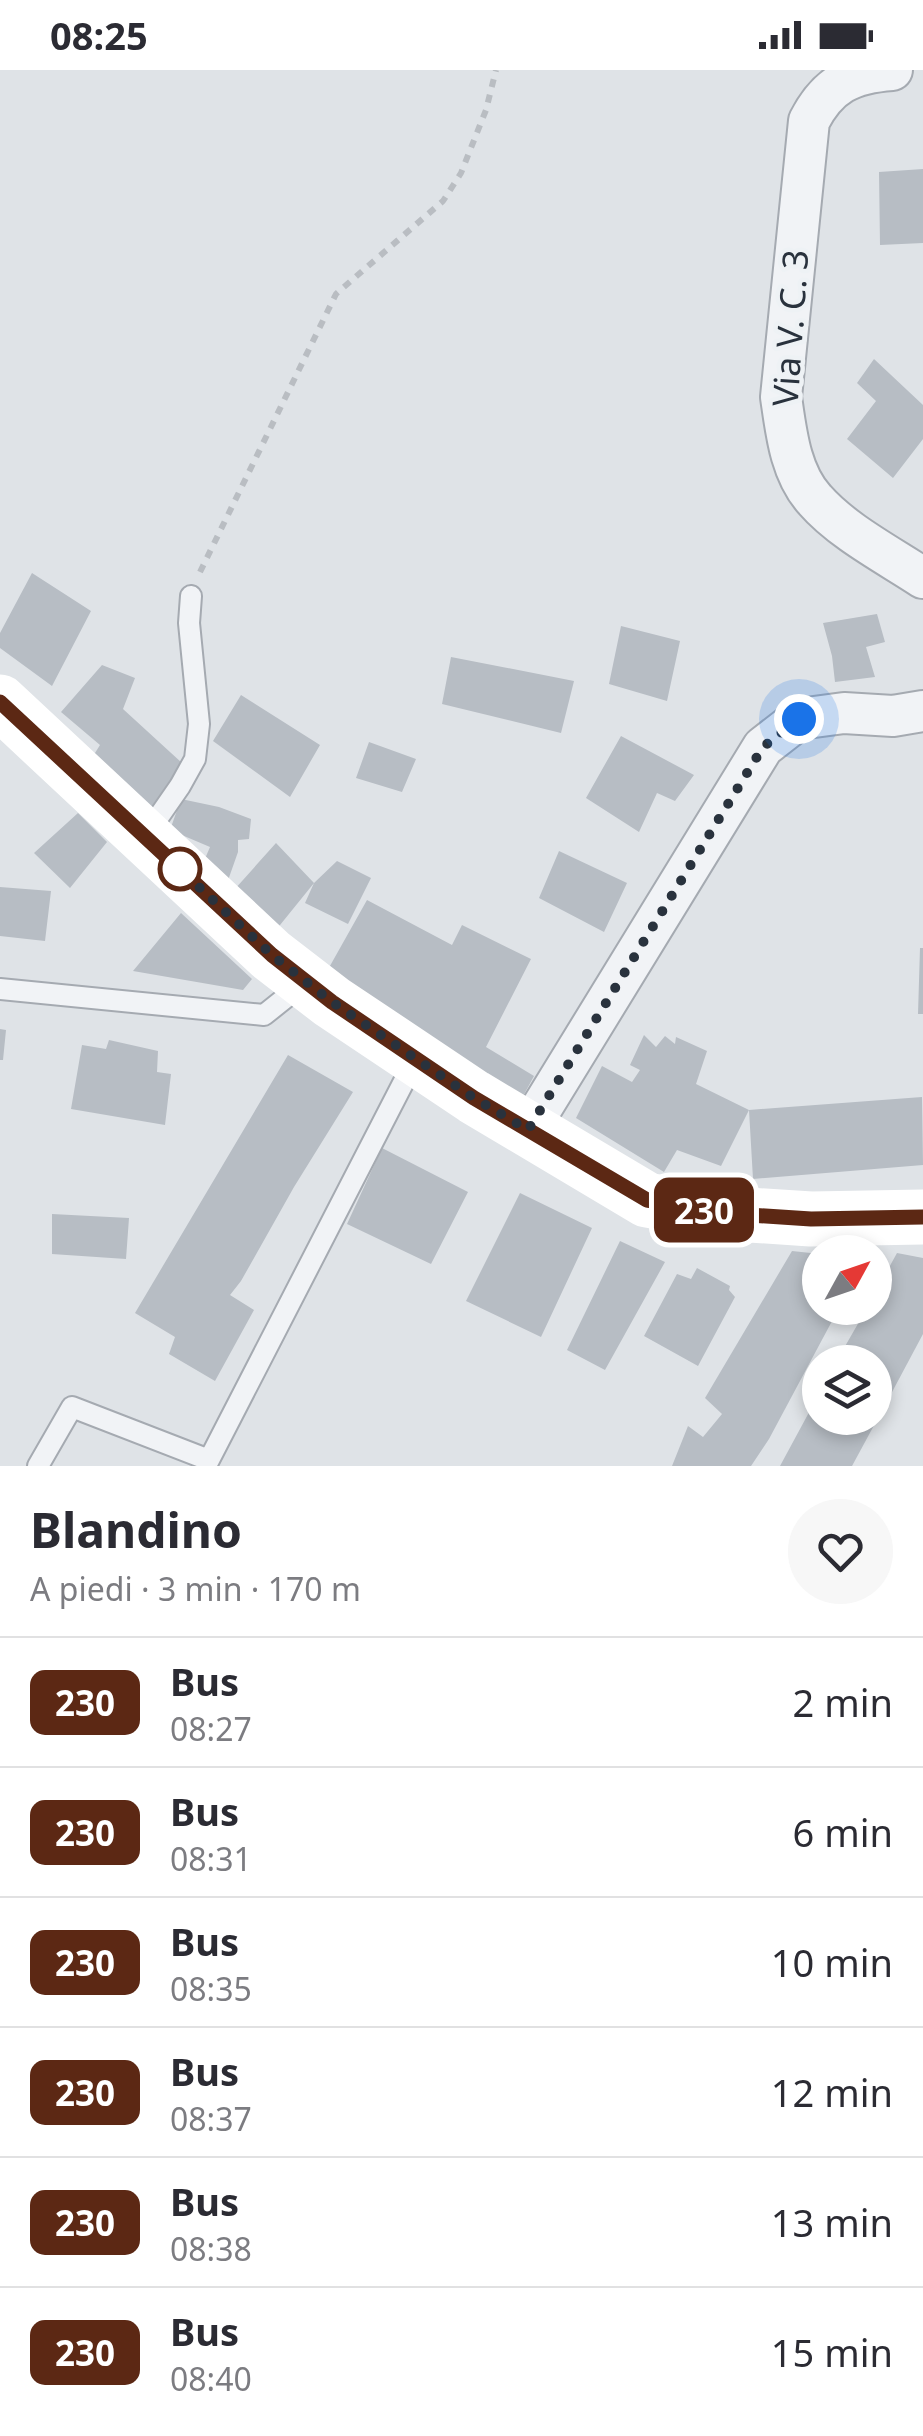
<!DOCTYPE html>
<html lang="it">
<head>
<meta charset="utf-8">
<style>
  :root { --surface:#fff; --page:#f7f7f7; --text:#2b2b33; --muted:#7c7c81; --line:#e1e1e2 }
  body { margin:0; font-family:"Noto Sans",sans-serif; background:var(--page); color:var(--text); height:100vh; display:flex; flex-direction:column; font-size:38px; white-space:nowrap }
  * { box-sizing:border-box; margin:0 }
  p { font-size:32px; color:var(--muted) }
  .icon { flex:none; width:55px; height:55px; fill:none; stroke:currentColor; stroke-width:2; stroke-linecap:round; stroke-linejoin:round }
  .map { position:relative; height:1396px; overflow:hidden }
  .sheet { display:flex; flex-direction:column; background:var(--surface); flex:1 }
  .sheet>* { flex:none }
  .badge { padding:0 20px; border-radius:15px; font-size:35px; line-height:65px }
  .needle { width:65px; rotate:50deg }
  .tools { position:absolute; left:802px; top:1165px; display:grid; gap:20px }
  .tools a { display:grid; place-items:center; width:90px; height:90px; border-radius:50%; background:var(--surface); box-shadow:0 5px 15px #0003; font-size:50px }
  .you { position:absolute; width:50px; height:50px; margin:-25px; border:8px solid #fff; border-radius:50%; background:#1a73e8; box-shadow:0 0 0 15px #1a73e833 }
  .map>.badge { position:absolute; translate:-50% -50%; box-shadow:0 0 0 5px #fff }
  .round { display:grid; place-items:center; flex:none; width:105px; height:105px; border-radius:52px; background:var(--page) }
  .summary { display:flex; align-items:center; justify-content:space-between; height:170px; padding:0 30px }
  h1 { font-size:48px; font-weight:700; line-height:75px }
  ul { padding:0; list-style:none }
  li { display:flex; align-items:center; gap:30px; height:130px; padding:0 30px; border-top:2px solid var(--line) }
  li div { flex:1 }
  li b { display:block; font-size:38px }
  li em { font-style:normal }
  li .badge { min-width:110px; font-weight:700; text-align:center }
  .status { display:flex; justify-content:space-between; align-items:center; height:70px; padding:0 50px; background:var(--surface); direction:ltr }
  .status svg { height:28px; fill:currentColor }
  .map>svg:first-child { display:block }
</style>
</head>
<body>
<div class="status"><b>08:25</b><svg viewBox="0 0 49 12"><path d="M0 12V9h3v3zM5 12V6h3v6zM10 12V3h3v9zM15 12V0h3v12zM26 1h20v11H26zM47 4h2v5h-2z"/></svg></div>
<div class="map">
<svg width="923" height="1396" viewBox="0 0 923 1396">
  <rect width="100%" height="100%" fill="#dfe3e7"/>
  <!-- building -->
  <path fill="#b7bdc4" d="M923,99V173L880,175L879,102Z
    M874,289L923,335V369L893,408L847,369L876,331L857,313Z
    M32,503L91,541L52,616L0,578V563Z
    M877,544L885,572L866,577L875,607L835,612L832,586L823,553Z
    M621,556L680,571L667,631L609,614Z
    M451,587L574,611L561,663L442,634Z
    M102,595L135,608L123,639L182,693L165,726L149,746L90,691L100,675L61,642Z
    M241,625L320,675L290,727L213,671Z
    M621,666L694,705L675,731L657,723L639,762L586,728Z
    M369,672L416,689L402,722L356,708Z
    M181,729L219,737L251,749L249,769L238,770V782L226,816L204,791L210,777L170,760Z
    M78,743L107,772L70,818L34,783Z
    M276,773L314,813L276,860L234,820Z
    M559,781L627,813L604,862L539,828Z
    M337,791L371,808L348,854L305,833L314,813Z
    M0,817L51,821L45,871L0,866Z
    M367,830L452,875L462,855L531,889L486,977L534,1006L522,1028L326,903Z
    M181,843L252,909L243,920L133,901Z
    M920,878H923V944H918Z
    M0,959L6,960L3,990H0Z
    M644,965L656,977L665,966L675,974L676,967L707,981L696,1014L749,1040L721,1096L677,1080L664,1102L576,1048L602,996L632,1012L640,1000L630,995Z
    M109,970L158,981L157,1002L171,1004L165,1055L71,1039L82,975L106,979Z
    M288,985L353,1022L294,1117L241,1211L230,1225L254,1240L215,1311L169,1284L175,1267L135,1243Z
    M922,1027L923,1095L753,1109L749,1040Z
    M382,1078L468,1122L431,1194L347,1154Z
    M520,1123L592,1158L541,1267L466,1231Z
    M52,1144L129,1148L126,1189L52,1184Z
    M620,1171L665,1192L605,1300L567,1280Z
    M792,1181L820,1184V1238H839L769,1369L751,1396H672L688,1356L703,1367L722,1344L705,1328Z
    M897,1183L923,1188V1264L891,1324L852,1396H780L820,1322V1348H875V1292H836L867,1238H875V1223Z
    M697,1198L730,1216L729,1220L735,1227L698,1296L644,1266L677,1204L691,1209Z"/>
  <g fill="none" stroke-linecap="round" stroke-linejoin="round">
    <defs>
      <path id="service" d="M146,765L180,716L195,689L199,654L189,553L191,526
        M0,919L264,945L304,913
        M38,1396L72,1337L209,1390L415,990"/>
      <path id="minor" d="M892,0C851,3 828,14 809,51L781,327C786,361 790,403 815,430C842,461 888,485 923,508
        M528,1060L763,677L799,649L844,643L893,646L923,641"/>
    </defs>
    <!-- service casing -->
    <use href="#service" stroke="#a5aab1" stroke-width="24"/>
    <!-- minor casing -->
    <use href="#minor" stroke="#a5aab1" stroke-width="44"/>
    <!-- path -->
    <path stroke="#b9bdc2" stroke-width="6" stroke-dasharray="8 8" stroke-linecap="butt" d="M200,502L336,224L443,131L461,103L486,40L496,0"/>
    <!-- service -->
    <use href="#service" stroke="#f1f3f6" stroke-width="20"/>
    <!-- minor -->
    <use href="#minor" stroke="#f1f3f6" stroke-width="40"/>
    <!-- secondary -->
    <path stroke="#fff" stroke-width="55" d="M0,632L271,885L332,932L474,1027L647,1130L719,1143L811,1149L923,1147"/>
  </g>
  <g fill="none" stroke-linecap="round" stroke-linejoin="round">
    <defs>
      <path id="line" d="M0,632L272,885L332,932L474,1028L647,1130L719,1143L811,1149L923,1147"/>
    </defs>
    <!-- line casing -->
    <use href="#line" stroke="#fff" stroke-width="22"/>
    <!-- line -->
    <use href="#line" stroke="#5c2814" stroke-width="15"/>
    <!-- walk -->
    <path stroke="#29323d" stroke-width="10" stroke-dasharray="0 18" d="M180,799L170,790L272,885L332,932L474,1028L528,1060L763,677L799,649"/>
  </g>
  <!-- markers -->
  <circle fill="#fff" stroke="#5c2814" stroke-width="5" cx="180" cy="799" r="20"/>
  <g text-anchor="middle" stroke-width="9" stroke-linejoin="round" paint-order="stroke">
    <!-- street labels -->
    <g font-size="35" fill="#29323d" stroke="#eef2f5">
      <text transform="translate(791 258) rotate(-86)" y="12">Via V. C. 3</text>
    </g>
  </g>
</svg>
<div class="tools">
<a><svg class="needle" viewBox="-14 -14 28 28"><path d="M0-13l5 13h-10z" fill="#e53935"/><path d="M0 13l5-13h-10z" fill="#7c7c81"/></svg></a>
<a><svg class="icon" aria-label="layers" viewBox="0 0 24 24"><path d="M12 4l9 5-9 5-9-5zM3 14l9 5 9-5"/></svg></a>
</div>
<div class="you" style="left:799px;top:649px"></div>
<b class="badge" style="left:704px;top:1140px;background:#5c2814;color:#fff">230</b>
</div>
<section class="sheet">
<div class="summary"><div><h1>Blandino</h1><p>A piedi · 3 min · 170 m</p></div><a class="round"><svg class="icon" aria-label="heart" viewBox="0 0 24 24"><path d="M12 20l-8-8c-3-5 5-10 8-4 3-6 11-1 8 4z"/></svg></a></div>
<ul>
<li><span class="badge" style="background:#5c2814;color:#fff">230</span><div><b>Bus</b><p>08:27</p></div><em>2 min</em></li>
<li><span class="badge" style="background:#5c2814;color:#fff">230</span><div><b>Bus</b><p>08:31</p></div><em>6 min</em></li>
<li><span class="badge" style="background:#5c2814;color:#fff">230</span><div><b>Bus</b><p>08:35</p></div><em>10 min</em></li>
<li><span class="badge" style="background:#5c2814;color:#fff">230</span><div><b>Bus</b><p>08:37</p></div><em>12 min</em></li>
<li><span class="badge" style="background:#5c2814;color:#fff">230</span><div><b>Bus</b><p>08:38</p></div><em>13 min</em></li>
<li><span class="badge" style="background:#5c2814;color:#fff">230</span><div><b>Bus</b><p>08:40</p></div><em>15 min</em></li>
</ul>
</section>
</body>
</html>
